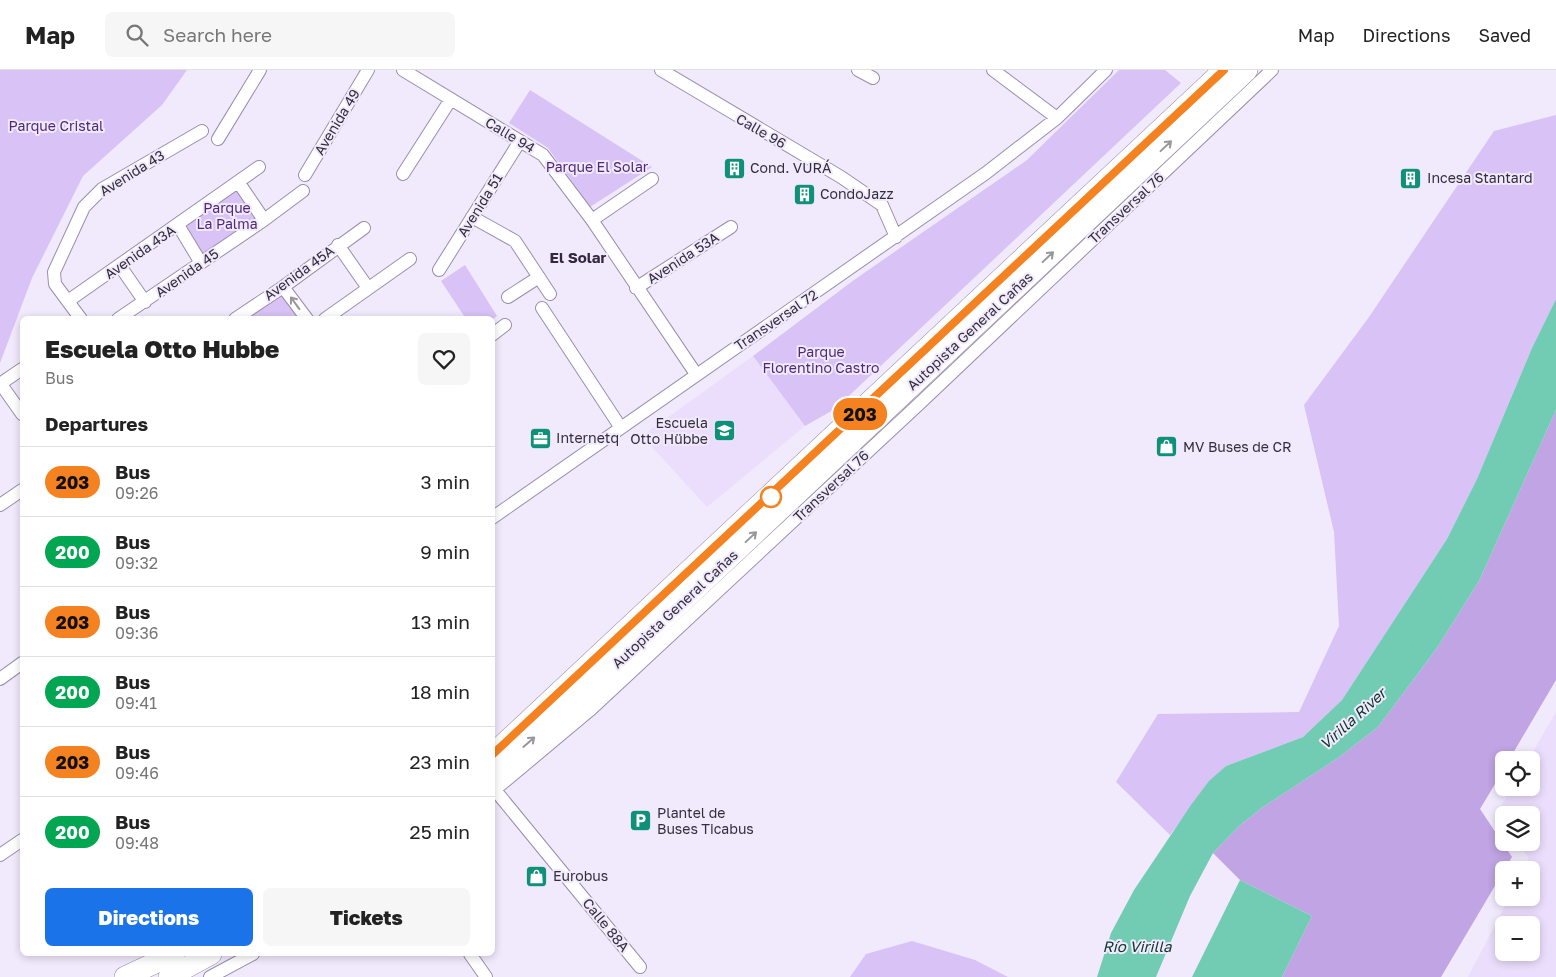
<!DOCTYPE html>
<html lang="en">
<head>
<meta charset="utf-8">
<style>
  :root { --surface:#fff; --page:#f6f6f6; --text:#222; --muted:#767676; --line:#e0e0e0; --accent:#1a73e8 }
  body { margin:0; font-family:"Golos Text",sans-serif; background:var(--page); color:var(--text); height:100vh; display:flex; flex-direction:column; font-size:19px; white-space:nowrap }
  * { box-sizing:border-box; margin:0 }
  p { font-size:16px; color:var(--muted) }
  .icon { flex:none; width:28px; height:28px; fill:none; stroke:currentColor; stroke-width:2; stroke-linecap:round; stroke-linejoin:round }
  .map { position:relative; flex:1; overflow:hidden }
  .sheet { position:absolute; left:20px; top:246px; width:475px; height:640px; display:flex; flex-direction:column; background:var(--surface); border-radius:8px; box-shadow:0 2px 8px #0003 }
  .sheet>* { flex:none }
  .badge { padding:0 10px; border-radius:16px; font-size:18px; line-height:32px }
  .buttons { position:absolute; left:1495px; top:681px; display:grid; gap:10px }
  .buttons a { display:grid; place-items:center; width:45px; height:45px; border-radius:8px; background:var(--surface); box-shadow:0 2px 8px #0003; font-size:25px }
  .map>.badge { position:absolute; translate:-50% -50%; box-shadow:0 0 0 2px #fff }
  h2 { padding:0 25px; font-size:19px; line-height:45px }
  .round { display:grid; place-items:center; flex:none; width:52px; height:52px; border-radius:8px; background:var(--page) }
  .summary { display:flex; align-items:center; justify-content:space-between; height:85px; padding:0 25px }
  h1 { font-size:24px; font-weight:800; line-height:38px }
  .cta { display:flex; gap:10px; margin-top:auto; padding:10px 25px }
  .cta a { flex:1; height:58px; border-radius:8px; background:var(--accent); color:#fff; font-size:20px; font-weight:800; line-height:58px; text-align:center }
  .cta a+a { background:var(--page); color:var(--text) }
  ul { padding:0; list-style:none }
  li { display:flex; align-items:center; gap:15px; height:70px; padding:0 25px; border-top:1px solid var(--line) }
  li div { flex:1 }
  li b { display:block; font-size:19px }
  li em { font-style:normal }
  li .badge { min-width:55px; font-weight:700; text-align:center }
  header { display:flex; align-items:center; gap:30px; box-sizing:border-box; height:70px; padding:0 25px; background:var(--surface); border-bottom:1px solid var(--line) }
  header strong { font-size:24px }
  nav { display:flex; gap:28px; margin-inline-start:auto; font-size:18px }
  .search { width:350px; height:45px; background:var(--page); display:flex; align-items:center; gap:12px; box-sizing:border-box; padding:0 18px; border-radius:8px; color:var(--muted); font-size:19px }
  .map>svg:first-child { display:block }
</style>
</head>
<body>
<header>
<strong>Map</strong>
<div class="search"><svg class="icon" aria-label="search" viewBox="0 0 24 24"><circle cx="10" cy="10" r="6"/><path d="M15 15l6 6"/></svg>Search here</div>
<nav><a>Map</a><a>Directions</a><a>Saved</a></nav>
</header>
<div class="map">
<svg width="1556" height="907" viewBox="0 0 1556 907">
  <rect width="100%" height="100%" fill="#f1e9fc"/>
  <!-- built -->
  <path fill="#ebdefd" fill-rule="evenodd" d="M753,286L805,356L707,437L642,366Z
    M1556,642V907H1468L1509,828H1531V800H1523L1529,789L1518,773L1531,772V745H1504V750L1498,741L1512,718H1531V690H1528ZM1504,855H1531V882H1504Z"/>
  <!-- green -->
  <path fill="#d8c2f6" d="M0,0H187L162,35L83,106L32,208L0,293Z
    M1119,0H1165L1181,13L835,339L805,356L753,286L854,210L1027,90Z
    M530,20L652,97L590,137L548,78L509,53Z
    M1556,45V229L1532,278L1477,409L1447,469L1342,630L1303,667L1226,696L1209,712L1170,765L1116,712L1158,644L1299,642L1339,556L1334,462L1304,335L1369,247L1494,61Z
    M239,117L257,146L203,184L184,156Z
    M465,195L497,246L493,249H466L441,211Z
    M283,221L302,249H243Z
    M912,871L975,890L1008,907H850L866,884Z"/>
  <!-- forest -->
  <path fill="#c0a4e3" d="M1556,340V610L1509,690H1504V699L1480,739L1512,787L1441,907H1282L1312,846L1240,810L1213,783L1239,756L1263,737L1338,688L1378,657L1437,578L1479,511Z"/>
  <!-- water -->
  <path fill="#72ccb4" d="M1556,229V340L1479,511L1437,578L1378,657L1338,688L1263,737L1239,756L1213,783L1190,826L1156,907H1097L1111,863L1134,820L1191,735L1209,711L1226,696L1303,667L1342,630L1447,469L1477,409L1532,278Z
    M1240,810L1312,846L1282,907H1192Z"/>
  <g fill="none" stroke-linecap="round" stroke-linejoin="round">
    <defs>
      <path id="minor" d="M403,0L543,85L592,150L696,304
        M661,0L841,107L882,135L896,167
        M858,0L873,8
        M993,0L1057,48
        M218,69L260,0
        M403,104L451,29
        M305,105L368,0
        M239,113L264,150
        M472,147L515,171L550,224
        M592,150L652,109
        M178,155L201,193
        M338,175L368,218
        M120,196L145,232
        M439,200L520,71
        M283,217L307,249
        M636,218L731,157
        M508,227L539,207
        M68,231L259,97
        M542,238L621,358
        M81,249L55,214L54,202L84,137L102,119L202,61
        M118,249L264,150L303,121
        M235,249L283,217L364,158
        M325,249L410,189
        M492,265L505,255
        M0,313L22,344
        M0,314L22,299
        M0,435L22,420
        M492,448L986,103L1057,48L1106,0
        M0,609L22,593
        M495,720L640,897
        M492,722L589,641L919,334L1272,0
        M0,785L22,770
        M470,884L486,907
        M210,907L253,884"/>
      <path id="trunk" d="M492,685L1224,0
        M492,704L580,628L1247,0
        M125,907L174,884
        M169,907L211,884"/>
    </defs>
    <!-- minor casing -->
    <use href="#minor" stroke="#9a8eab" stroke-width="14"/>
    <!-- trunk casing -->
    <use href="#trunk" stroke="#9a8eab" stroke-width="22"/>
    <!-- minor -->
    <use href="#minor" stroke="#fff" stroke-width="12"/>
    <!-- trunk -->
    <use href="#trunk" stroke="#fff" stroke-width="21"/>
  </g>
  <!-- one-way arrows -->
  <defs><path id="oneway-shaft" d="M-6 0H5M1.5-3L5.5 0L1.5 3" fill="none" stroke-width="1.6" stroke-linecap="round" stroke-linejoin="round" transform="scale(1.25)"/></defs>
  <g stroke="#9a969c">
    <use href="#oneway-shaft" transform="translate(1166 76) rotate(-43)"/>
    <use href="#oneway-shaft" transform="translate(1048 187) rotate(-43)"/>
    <use href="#oneway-shaft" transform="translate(295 233) rotate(-126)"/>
    <use href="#oneway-shaft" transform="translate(751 467) rotate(-43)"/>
    <use href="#oneway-shaft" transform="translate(529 672) rotate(-41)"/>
  </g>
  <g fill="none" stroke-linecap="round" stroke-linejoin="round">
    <defs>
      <path id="line" d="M492,685L1224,0"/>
    </defs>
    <!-- line casing -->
    <use href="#line" stroke="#fff" stroke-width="11"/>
    <!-- line -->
    <use href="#line" stroke="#f58220" stroke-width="8"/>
  </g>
  <!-- icons -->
  <defs>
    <symbol id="building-square" viewBox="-11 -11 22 22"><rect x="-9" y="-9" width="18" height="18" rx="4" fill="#0f9078" stroke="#f1e9fc"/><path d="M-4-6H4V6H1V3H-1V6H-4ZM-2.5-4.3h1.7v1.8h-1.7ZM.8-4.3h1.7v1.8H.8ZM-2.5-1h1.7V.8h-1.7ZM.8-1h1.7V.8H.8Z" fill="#fff"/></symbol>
    <symbol id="school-square" viewBox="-11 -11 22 22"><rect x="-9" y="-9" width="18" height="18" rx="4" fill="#0f9078" stroke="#f1e9fc"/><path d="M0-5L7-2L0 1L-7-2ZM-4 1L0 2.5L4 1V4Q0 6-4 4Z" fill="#fff"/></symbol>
    <symbol id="office-square" viewBox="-11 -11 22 22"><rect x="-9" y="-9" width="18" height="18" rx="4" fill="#0f9078" stroke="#f1e9fc"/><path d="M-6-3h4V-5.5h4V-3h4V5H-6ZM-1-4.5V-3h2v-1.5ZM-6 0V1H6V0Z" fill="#fff"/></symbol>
    <symbol id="shop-square" viewBox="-11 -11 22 22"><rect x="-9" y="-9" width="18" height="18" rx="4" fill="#0f9078" stroke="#f1e9fc"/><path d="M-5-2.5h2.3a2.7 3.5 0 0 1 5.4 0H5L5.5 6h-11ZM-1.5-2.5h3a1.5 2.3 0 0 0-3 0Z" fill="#fff"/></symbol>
    <symbol id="parking-square" viewBox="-11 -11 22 22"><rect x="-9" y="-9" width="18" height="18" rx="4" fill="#0f9078" stroke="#f1e9fc"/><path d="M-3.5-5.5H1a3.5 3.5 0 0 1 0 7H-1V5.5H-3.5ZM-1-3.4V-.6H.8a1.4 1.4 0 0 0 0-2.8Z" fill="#fff"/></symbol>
  </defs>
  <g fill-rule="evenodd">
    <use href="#building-square" x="722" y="86" width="25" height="25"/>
    <use href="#building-square" x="1398" y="96" width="25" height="25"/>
    <use href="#building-square" x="792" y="112" width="25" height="25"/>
    <use href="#school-square" x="712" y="348" width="25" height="25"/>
    <use href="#office-square" x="528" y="356" width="25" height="25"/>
    <use href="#shop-square" x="1154" y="364" width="25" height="25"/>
    <use href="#parking-square" x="628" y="738" width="25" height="25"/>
    <use href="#shop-square" x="524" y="794" width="25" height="25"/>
  </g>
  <!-- markers -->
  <circle fill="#fff" stroke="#f58220" stroke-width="2.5" cx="771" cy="427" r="10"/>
  <g text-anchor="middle" stroke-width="4" stroke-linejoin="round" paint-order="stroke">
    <!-- street labels -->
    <g font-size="14" fill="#342e3a" stroke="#f1e9fc">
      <text transform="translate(337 52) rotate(-59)" y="5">Avenida 49</text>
      <text transform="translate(761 61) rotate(30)" y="5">Calle 96</text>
      <text transform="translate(510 65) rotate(31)" y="5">Calle 94</text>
      <text transform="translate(132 103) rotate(-32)" y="5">Avenida 43</text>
      <text transform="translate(480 135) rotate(-58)" y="5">Avenida 51</text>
      <text transform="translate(1126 138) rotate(-43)" y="5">Transversal 76</text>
      <text transform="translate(140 182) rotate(-35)" y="5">Avenida 43A</text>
      <text transform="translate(683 188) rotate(-33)" y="5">Avenida 53A</text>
      <text transform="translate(187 203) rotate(-35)" y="5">Avenida 45</text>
      <text transform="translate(299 203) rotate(-36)" y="5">Avenida 45A</text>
      <text transform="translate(776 250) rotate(-34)" y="5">Transversal 72</text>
      <text transform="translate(970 261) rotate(-43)" y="5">Autopista General Cañas</text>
      <text transform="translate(831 416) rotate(-43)" y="5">Transversal 76</text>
      <text transform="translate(675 539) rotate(-43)" y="5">Autopista General Cañas</text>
      <text transform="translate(606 855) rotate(51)" y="5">Calle 88A</text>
    </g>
    <!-- park labels -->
    <g font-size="14" fill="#4f2973" stroke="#f1e9fc">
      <text x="56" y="61">Parque Cristal</text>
      <text x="597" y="102">Parque El Solar</text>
      <text x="227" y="143">Parque<tspan x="227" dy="16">La Palma</tspan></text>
      <text x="821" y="287">Parque<tspan x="821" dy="16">Florentino Castro</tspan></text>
    </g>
    <!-- poi labels -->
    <g font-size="14" fill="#342e3a" stroke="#f1e9fc" text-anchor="start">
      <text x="750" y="103">Cond. VURÁ</text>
      <text x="1427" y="113">Incesa Stantard</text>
      <text x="820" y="129">CondoJazz</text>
      <text x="708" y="358" text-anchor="end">Escuela<tspan x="708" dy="16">Otto Hübbe</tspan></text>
      <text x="556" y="373">Internetq</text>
      <text x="1183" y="382">MV Buses de CR</text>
      <text x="657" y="748">Plantel de<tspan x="657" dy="16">Buses Ticabus</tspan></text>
      <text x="553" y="811">Eurobus</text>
    </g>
    <!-- neighbourhood labels -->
    <g font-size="15" font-weight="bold" fill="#332840" stroke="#f1e9fc">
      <text x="578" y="193">El Solar</text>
    </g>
    <!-- water labels -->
    <g font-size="15" font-style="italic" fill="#0c372d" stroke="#f1e9fc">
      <text transform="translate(1353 649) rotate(-42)" y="5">Virilla River</text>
      <text x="1137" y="882">Río Virilla</text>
    </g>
  </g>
</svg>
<div class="buttons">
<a><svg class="icon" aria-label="locate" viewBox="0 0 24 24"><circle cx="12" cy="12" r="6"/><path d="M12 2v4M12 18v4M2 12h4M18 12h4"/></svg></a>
<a><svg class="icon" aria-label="layers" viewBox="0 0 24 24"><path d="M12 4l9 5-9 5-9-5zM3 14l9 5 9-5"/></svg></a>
<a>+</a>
<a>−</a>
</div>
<b class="badge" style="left:860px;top:344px;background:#f58220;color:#111">203</b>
<section class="sheet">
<div class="summary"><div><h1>Escuela Otto Hubbe</h1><p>Bus</p></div><a class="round"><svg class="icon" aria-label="heart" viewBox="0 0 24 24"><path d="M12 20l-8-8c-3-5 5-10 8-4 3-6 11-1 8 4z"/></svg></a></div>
<h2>Departures</h2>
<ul>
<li><span class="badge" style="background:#f58220;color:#111">203</span><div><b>Bus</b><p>09:26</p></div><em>3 min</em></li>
<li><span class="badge" style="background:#00a651;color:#fff">200</span><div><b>Bus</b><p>09:32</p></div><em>9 min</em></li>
<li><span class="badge" style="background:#f58220;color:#111">203</span><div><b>Bus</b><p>09:36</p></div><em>13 min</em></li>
<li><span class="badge" style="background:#00a651;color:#fff">200</span><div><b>Bus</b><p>09:41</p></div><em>18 min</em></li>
<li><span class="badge" style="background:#f58220;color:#111">203</span><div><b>Bus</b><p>09:46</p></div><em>23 min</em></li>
<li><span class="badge" style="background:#00a651;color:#fff">200</span><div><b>Bus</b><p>09:48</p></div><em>25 min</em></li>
</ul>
<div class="cta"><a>Directions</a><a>Tickets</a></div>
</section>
</div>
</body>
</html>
